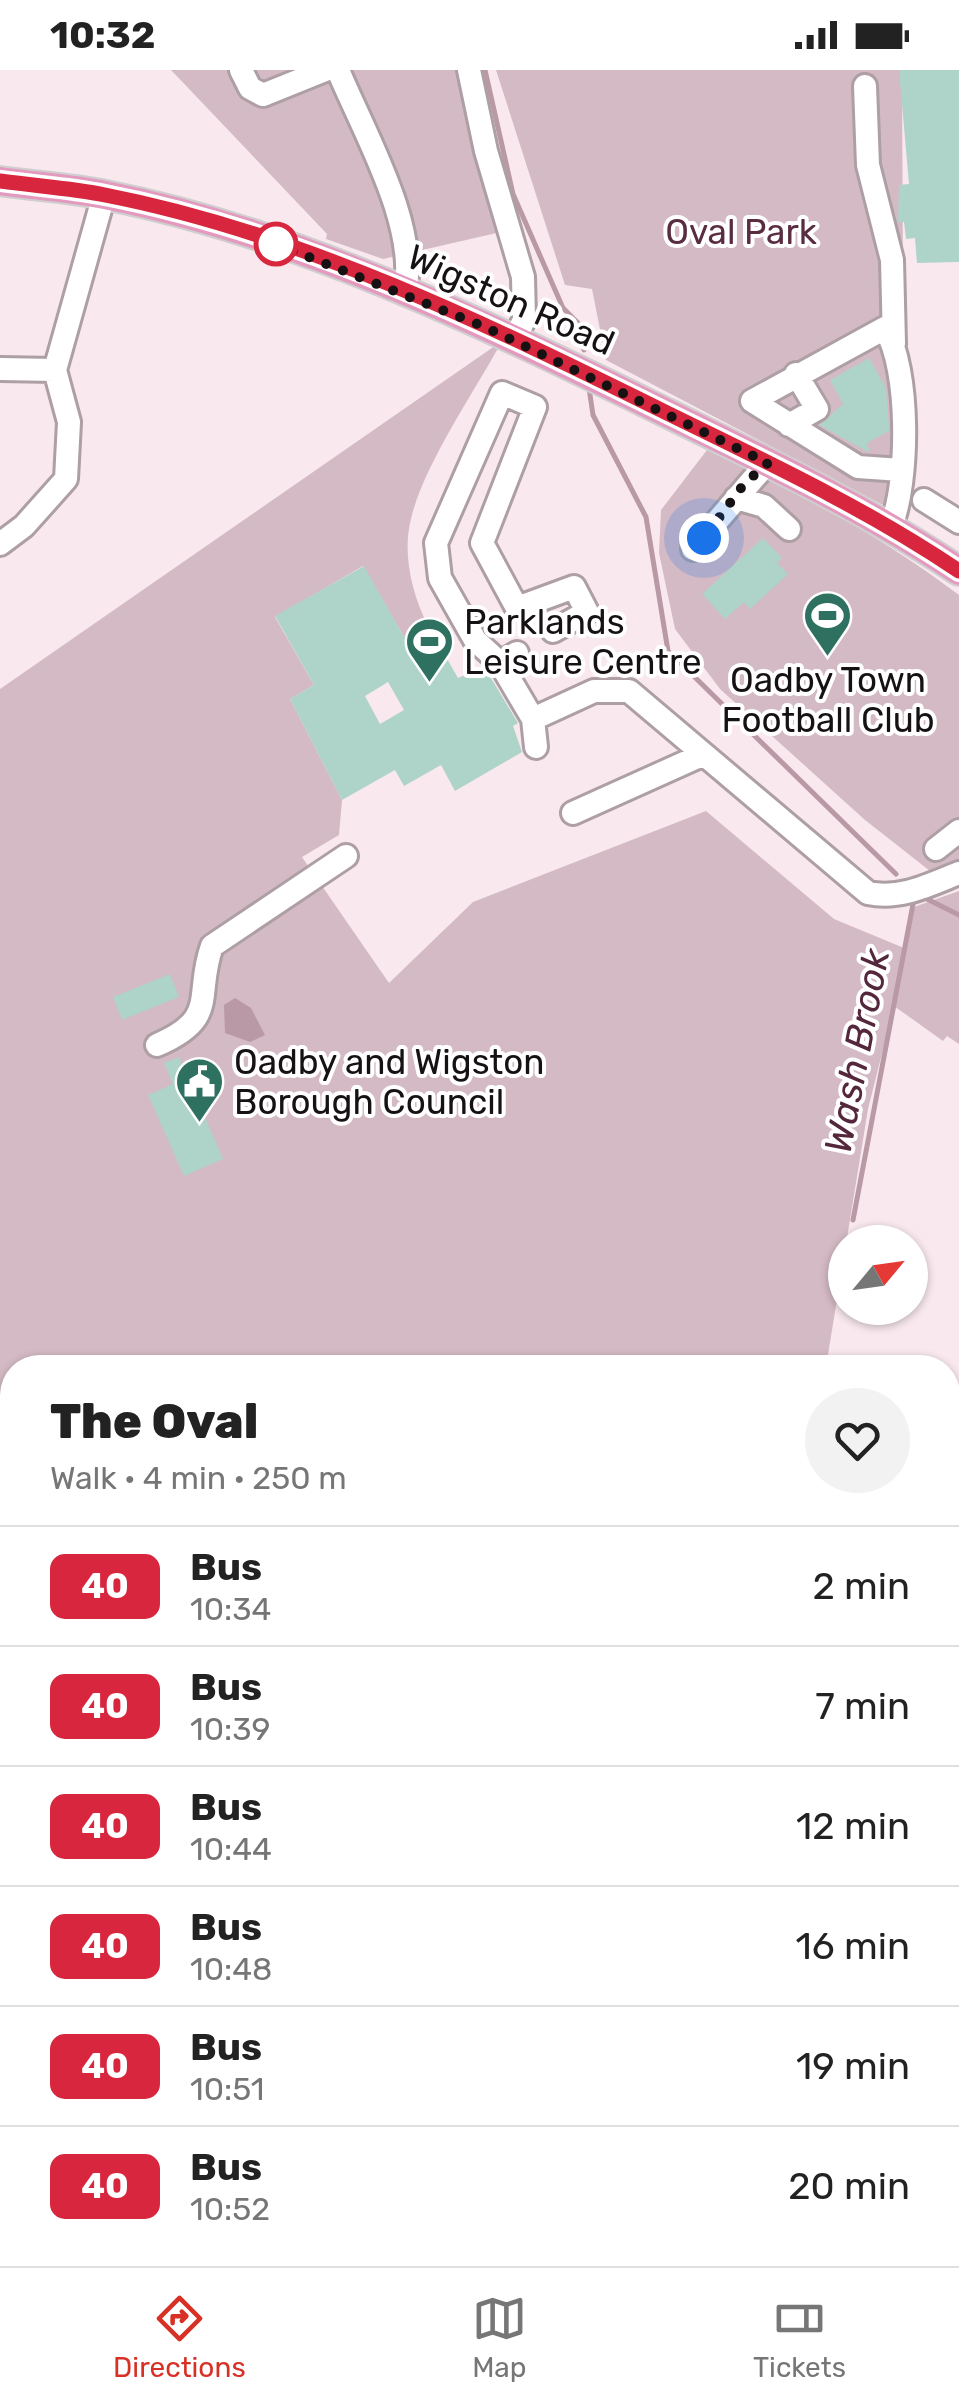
<!DOCTYPE html>
<html lang="en">
<head>
<meta charset="utf-8">
<style>
  :root { --surface:#fff; --page:#f2f2f2; --text:#222; --muted:#767676; --line:#e0e0e0; --accent:#d93025 }
  body { margin:0; font-family:Rubik,sans-serif; background:var(--page); color:var(--text); height:100vh; display:flex; flex-direction:column; font-size:38px; white-space:nowrap }
  * { box-sizing:border-box; margin:0 }
  p { font-size:32px; color:var(--muted) }
  .icon { flex:none; width:55px; height:55px; fill:none; stroke:currentColor; stroke-width:2; stroke-linecap:round; stroke-linejoin:round }
  .map { position:relative; flex:1; overflow:hidden }
  .side { position:absolute; left:0px; top:1285px; width:960px; height:912px; display:flex; flex-direction:column; background:var(--surface); border-radius:40px 40px 0 0; box-shadow:0 2px 8px #0004 }
  .side>* { flex:none }
  .badge { padding:0 20px; border-radius:15px; font-size:35px; line-height:65px }
  .needle { width:65px; rotate:61deg }
  .tools { position:absolute; left:828px; top:1155px; display:grid; gap:20px }
  .tools a { display:grid; place-items:center; width:100px; height:100px; border-radius:50%; background:var(--surface); box-shadow:0 2px 8px #0004; font-size:50px }
  .you { position:absolute; width:50px; height:50px; margin:-25px; border:8px solid #fff; border-radius:50%; background:#1a73e8; box-shadow:0 0 0 15px #1a73e833 }
  .map>.badge { position:absolute; translate:-50% -50%; box-shadow:0 0 0 5px #fff }
  .round { display:grid; place-items:center; flex:none; width:105px; height:105px; border-radius:52px; background:var(--page) }
  .head { display:flex; align-items:center; justify-content:space-between; height:170px; padding:0 50px }
  h1 { font-size:48px; font-weight:800; line-height:75px }
  ul { padding:0; list-style:none }
  li { display:flex; align-items:center; gap:30px; height:120px; padding:0 50px; border-top:2px solid var(--line) }
  li div { flex:1 }
  li b { display:block; font-size:38px }
  li em { font-style:normal }
  li .badge { min-width:110px; font-weight:700; text-align:center }
  .status { display:flex; justify-content:space-between; align-items:center; height:70px; padding:0 50px; background:var(--surface); direction:ltr }
  .status svg { height:28px; fill:currentColor }
  .tab-bar { display:flex; justify-content:space-around; align-items:center; height:140px; border-top:2px solid var(--line); background:var(--surface); font-size:28px; color:var(--muted) }
  .tab-bar a { display:grid; justify-items:center; gap:5px }
  .tab-bar .current { color:var(--accent) }
  .map>svg:first-child { display:block }
</style>
</head>
<body>
<div class="status"><b>10:32</b><svg viewBox="0 0 49 12"><path d="M0 12V9h3v3zM5 12V6h3v6zM10 12V3h3v9zM15 12V0h3v12zM26 1h20v11H26zM47 4h2v5h-2z"/></svg></div>
<div class="map">
<svg width="959" height="2196" viewBox="0 0 959 2196">
  <rect width="100%" height="100%" fill="#f9e9ef"/>
  <!-- green -->
  <path fill="#d4bac4" d="M171,0H457L469,63L501,162L383,189L326,169L327,164Z
    M496,0H902L904,446L606,290L592,219L565,215Z
    M502,271C475,321 423,396 411,449C402,483 412,524 427,554L404,567L363,496L275,547L314,615L290,629L342,730L339,765L302,787L389,913L473,832L706,741L834,849L904,878L914,837L959,821V974L947,966L943,971L894,936L868,1039L826,1297L12,1298V1910L0,1907V619Z
    M707,380C795,419 882,467 959,525V790L930,801L865,750L720,619L675,559L659,483L661,440Z"/>
  <!-- water -->
  <path fill="#ba99a6" d="M235,928L251,938L265,965L250,972L225,963L224,935Z"/>
  <g fill="none" stroke-linecap="round" stroke-linejoin="round">
    <!-- stream -->
    <path stroke="#ba99a6" stroke-width="5" d="M485,0L513,124L563,238L580,255L584,280
      M589,318L593,345L646,447L668,581L896,804
      M921,826L959,845
      M853,1150L914,829"/>
  </g>
  <!-- building -->
  <path fill="#aed3c8" fill-rule="evenodd" d="M899,0H959V192L917,193L915,168L906,169L904,152H898L899,115L909,114Z
    M869,288L886,318L889,356V361L867,373L870,383L819,355L843,334L830,310Z
    M763,468L782,488L777,493L788,504L750,539L744,532L725,549L702,524Z
    M364,496L404,567L427,554L458,608L482,597L488,603L518,653L513,656L522,682L455,721L441,695L404,716L395,700L342,730L290,629L314,615L275,546ZM388,612L404,640L380,654L365,626Z
    M170,904L179,927L122,950L113,927Z
    M179,987L223,1089L184,1106L148,1025L173,1014L164,993Z"/>
  <g fill="none" stroke-linecap="round" stroke-linejoin="round">
    <defs>
      <path id="minor" d="M241,0L250,18L263,25L325,0
        M338,0C364,63 419,156 405,223
        M469,0L486,81L523,207L524,250L514,270
        M865,16L868,95L892,190L894,274
        M0,299L55,300
        M789,355L817,339L796,304
        M736,428L764,436L789,459
        M924,430L959,452
        M891,456C909,411 910,300 885,258L752,331L858,397L901,400
        M0,474L24,456L66,409L69,352L55,300L104,125
        M693,479L767,393
        M517,583L500,593L533,649L536,677
        M500,593L475,570L440,508L436,473L502,323L535,337L482,473L517,538L574,517L587,542L553,561
        M533,649L594,621H629L868,823C900,830 929,815 959,803
        M573,743L702,685
        M936,779L959,761
        M157,975C220,948 194,926 212,876L346,786
        M948,1661L959,1602
        M948,1825L959,1826
        M948,2011L959,2010
        M152,2185L156,2196
        M288,2185H289
        M349,2185L353,2196
        M789,2185L810,2196
        M749,2196L750,2185"/>
      <path id="major" d="M0,111C35,116 71,118 105,125C302,164 488,256 667,343C767,392 867,439 959,501"/>
    </defs>
    <!-- minor casing -->
    <use href="#minor" stroke="#ad9fa4" stroke-width="28"/>
    <!-- major casing -->
    <use href="#major" stroke="#d0cfd0" stroke-width="32"/>
    <!-- minor -->
    <use href="#minor" stroke="#fff" stroke-width="22"/>
    <!-- major -->
    <use href="#major" stroke="#e49abe" stroke-width="28"/>
  </g>
  <g fill="none" stroke-linecap="round" stroke-linejoin="round">
    <defs>
      <path id="line" d="M0,111C35,116 71,118 105,125C301,163 489,255 667,343C767,392 867,439 959,501"/>
    </defs>
    <!-- line casing -->
    <use href="#line" stroke="#fff" stroke-width="22"/>
    <!-- line -->
    <use href="#line" stroke="#d7263d" stroke-width="15"/>
    <!-- walk -->
    <path stroke="#161113" stroke-width="10" stroke-dasharray="0 18" d="M276,174L485,257L768,393L744,414L704,468"/>
  </g>
  <!-- icons -->
  <defs>
    <symbol id="stadium-pin" viewBox="-11 -11 22 30"><path d="M0 17L-7.5 6A9.5 9.5 0 1 1 7.5 6Z" fill="#2f7161" stroke="#fff"/><path d="M0-5a6.5 5 0 1 0 0 10a6.5 5 0 1 0 0-10ZM-3.5-1.8h7v3.6h-7Z" fill="#fff"/></symbol>
    <symbol id="civic-pin" viewBox="-11 -11 22 30"><path d="M0 17L-7.5 6A9.5 9.5 0 1 1 7.5 6Z" fill="#2f7161" stroke="#fff"/><path d="M-.6-6.5H3V-4.5H.6V-3L4-1V1h2V6H-6V1h2V-1L-.6-3ZM-1.2 2.5V6h2.4V2.5Z" fill="#fff"/></symbol>
  </defs>
  <g fill-rule="evenodd">
    <use href="#stadium-pin" x="800" y="518" width="55" height="75"/>
    <use href="#stadium-pin" x="402" y="544" width="55" height="75"/>
    <use href="#civic-pin" x="172" y="984" width="55" height="75"/>
  </g>
  <!-- markers -->
  <circle fill="#fff" stroke="#d7263d" stroke-width="5" cx="276" cy="174" r="20"/>
  <g text-anchor="middle" stroke-width="8" stroke-linejoin="round" paint-order="stroke">
    <!-- park labels -->
    <g font-size="35" fill="#5a2c41" stroke="#fff">
      <text x="741" y="174">Oval Park</text>
    </g>
    <!-- street labels -->
    <g font-size="35" fill="#161113" stroke="#fff">
      <text transform="translate(511 230) rotate(24)" y="12">Wigston Road</text>
    </g>
    <!-- poi labels -->
    <g font-size="35" fill="#161113" stroke="#fff" text-anchor="start">
      <text x="464" y="564">Parklands<tspan x="464" dy="40">Leisure Centre</tspan></text>
      <text x="828" y="622" text-anchor="middle">Oadby Town<tspan x="828" dy="40">Football Club</tspan></text>
      <text x="234" y="1004">Oadby and Wigston<tspan x="234" dy="40">Borough Council</tspan></text>
    </g>
    <!-- water labels -->
    <g font-size="38" font-style="italic" fill="#55273c" stroke="#fff">
      <text transform="translate(857 981) rotate(-79)" y="13">Wash Brook</text>
    </g>
  </g>
</svg>
<div class="tools">
<a><svg class="needle" viewBox="-14 -14 28 28"><path d="M0-13l5 13h-10z" fill="#e53935"/><path d="M0 13l5-13h-10z" fill="#767676"/></svg></a>
</div>
<div class="you" style="left:704px;top:468px"></div>
<section class="side">
<div class="head"><div><h1>The Oval</h1><p>Walk · 4 min · 250 m</p></div><a class="round"><svg class="icon" aria-label="heart" viewBox="0 0 24 24"><path d="M12 20l-8-8c-3-5 5-10 8-4 3-6 11-1 8 4z"/></svg></a></div>
<ul>
<li><span class="badge" style="background:#d7263d;color:#fff">40</span><div><b>Bus</b><p>10:34</p></div><em>2 min</em></li>
<li><span class="badge" style="background:#d7263d;color:#fff">40</span><div><b>Bus</b><p>10:39</p></div><em>7 min</em></li>
<li><span class="badge" style="background:#d7263d;color:#fff">40</span><div><b>Bus</b><p>10:44</p></div><em>12 min</em></li>
<li><span class="badge" style="background:#d7263d;color:#fff">40</span><div><b>Bus</b><p>10:48</p></div><em>16 min</em></li>
<li><span class="badge" style="background:#d7263d;color:#fff">40</span><div><b>Bus</b><p>10:51</p></div><em>19 min</em></li>
<li><span class="badge" style="background:#d7263d;color:#fff">40</span><div><b>Bus</b><p>10:52</p></div><em>20 min</em></li>
</ul>
</section>
</div>
<nav class="tab-bar">
<a class="current"><svg class="icon" aria-label="directions" viewBox="0 0 24 24"><path d="M12 3l9 9-9 9-9-9zM9 14v-3h6M13 9l2 2-2 2"/></svg>Directions</a>
<a><svg class="icon" aria-label="map" viewBox="0 0 24 24"><path d="M3 6l6-2 6 2 6-2v14l-6 2-6-2-6 2zM9 4v14M15 6v14"/></svg>Map</a>
<a><svg class="icon" aria-label="tickets" viewBox="0 0 24 24"><path d="M3 7h18v10H3zM15 7v10"/></svg>Tickets</a>
</nav>
</body>
</html>
